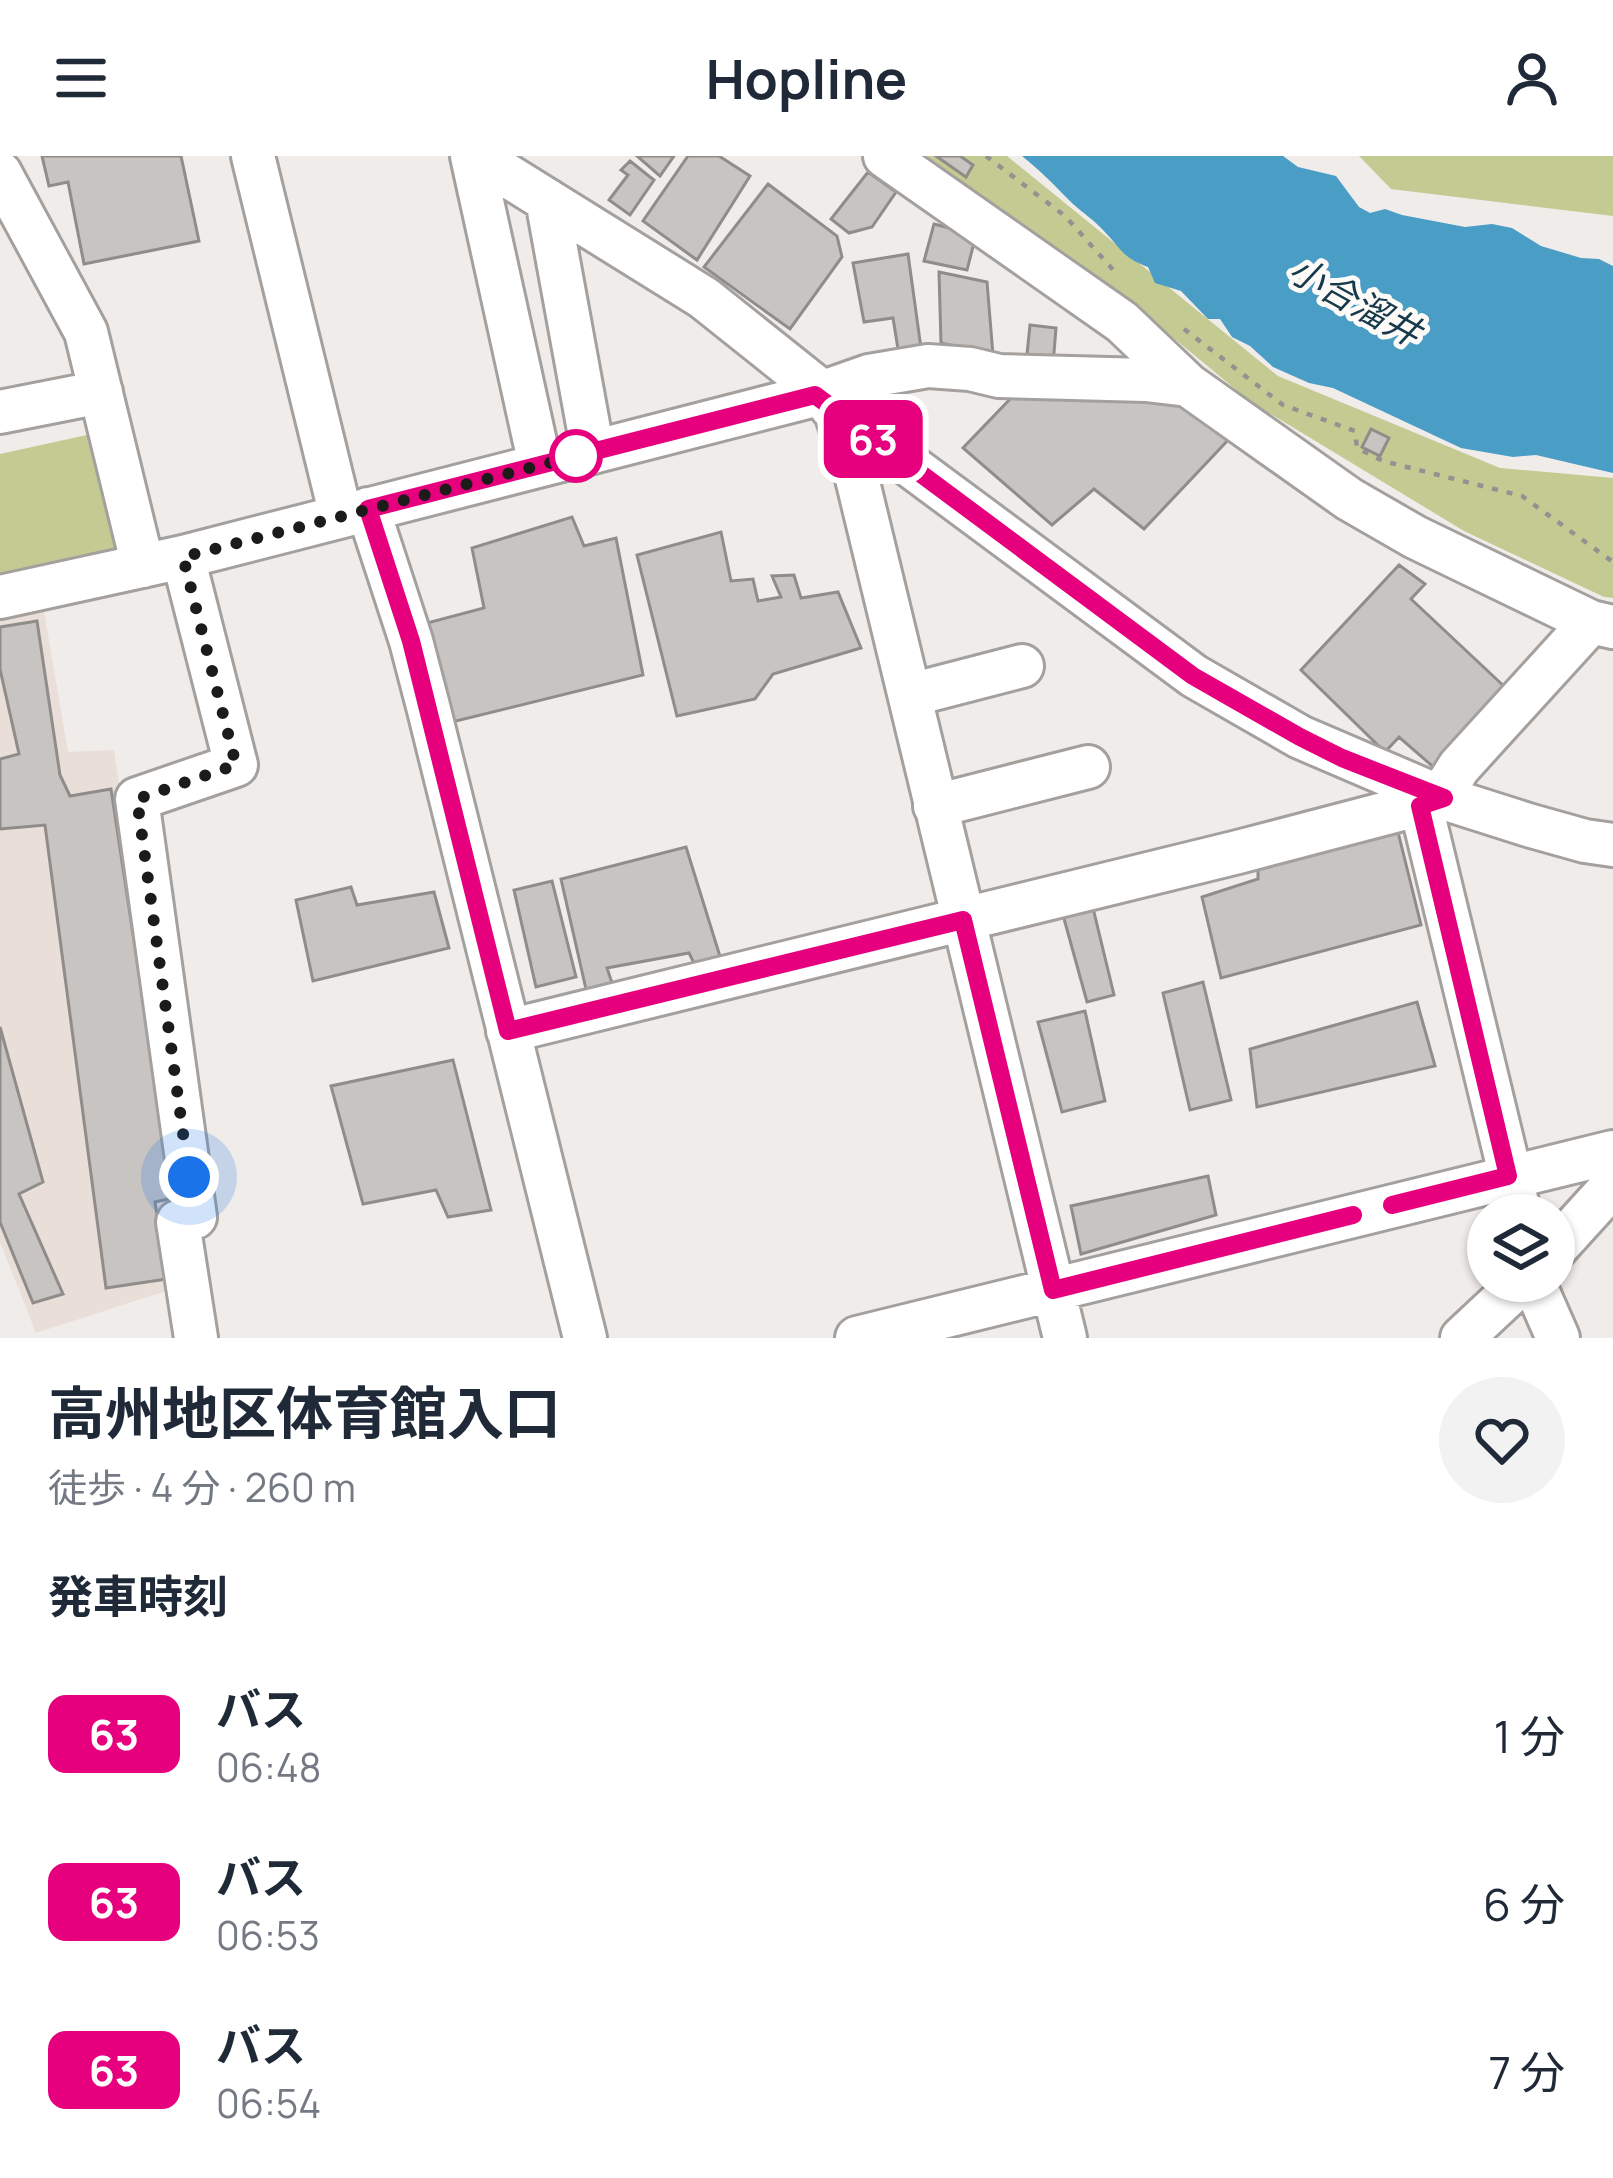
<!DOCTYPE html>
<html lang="ja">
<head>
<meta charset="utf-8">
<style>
  :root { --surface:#fff; --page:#f2f2f3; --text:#1f2937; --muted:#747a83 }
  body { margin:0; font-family:Manrope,"Noto Sans JP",sans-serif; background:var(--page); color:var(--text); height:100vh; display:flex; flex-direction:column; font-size:45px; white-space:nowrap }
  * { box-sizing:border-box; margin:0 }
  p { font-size:39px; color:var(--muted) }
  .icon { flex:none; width:66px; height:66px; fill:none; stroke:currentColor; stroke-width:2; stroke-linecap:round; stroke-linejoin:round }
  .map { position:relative; height:1182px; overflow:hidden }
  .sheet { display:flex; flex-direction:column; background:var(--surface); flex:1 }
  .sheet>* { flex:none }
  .badge { padding:0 24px; border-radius:18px; font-size:42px; line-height:78px }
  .controls { position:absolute; left:1467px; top:1038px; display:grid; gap:24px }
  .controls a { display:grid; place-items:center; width:108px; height:108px; border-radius:50%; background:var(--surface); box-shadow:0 3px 9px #0004; font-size:60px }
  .you { position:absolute; width:60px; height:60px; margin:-30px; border:9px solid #fff; border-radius:50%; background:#1a73e8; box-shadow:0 0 0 18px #1a73e833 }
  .map>.badge { position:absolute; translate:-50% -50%; box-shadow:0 0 0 6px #fff }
  h2 { padding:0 48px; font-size:45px; line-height:108px }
  .round { display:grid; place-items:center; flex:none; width:126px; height:126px; border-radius:63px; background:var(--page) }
  .overview { display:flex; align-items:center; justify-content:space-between; height:204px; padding:0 48px }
  h1 { font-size:57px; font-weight:700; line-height:90px }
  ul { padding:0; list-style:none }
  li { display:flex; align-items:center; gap:36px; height:168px; padding:0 48px }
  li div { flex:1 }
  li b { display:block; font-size:45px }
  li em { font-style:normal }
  li .badge { min-width:132px; font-weight:700; text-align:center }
  header { display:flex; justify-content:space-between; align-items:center; height:156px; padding:0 48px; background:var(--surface); font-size:54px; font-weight:700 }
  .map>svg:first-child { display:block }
</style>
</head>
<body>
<header><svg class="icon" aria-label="menu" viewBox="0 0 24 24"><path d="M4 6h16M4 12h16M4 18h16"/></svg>Hopline<svg class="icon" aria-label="person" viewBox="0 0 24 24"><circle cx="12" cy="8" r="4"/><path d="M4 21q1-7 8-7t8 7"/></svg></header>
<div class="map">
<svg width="1613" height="1182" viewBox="0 0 1613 1182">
  <rect width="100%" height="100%" fill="#f0ecea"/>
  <!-- built -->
  <path fill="#e9ded8" d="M43,450L68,596L114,594L182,1050L175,1132L36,1177L0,1086V455Z"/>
  <!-- green -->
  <path fill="#c4cb92" d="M915,0H1007L1278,220L1500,312L1613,322V442L1604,441L1464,375L1251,246L1125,142Z
    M1359,0H1613V60L1391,33Z
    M105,275L132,402L0,428V298Z"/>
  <!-- water -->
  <path fill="#4a9dc5" d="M1022,0H1283L1298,11L1336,20L1359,51L1370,57L1385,53L1402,59L1465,71L1492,68L1512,72L1541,90L1581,102L1599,103L1613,110V317L1536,299L1513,301L1461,292L1333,232L1309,227L1273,211L1250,190L1232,181L1220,163H1208L1181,135L1155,127L1148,111C1121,101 1121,92 1103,74C1094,64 1083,57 1073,48C1056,31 1041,15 1022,0Z"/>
  <!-- building -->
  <path fill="#c7c4c2" stroke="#8f8c8a" stroke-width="3" d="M42,0H181L199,85L84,108L68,26L49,30Z
    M637,0H674L660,20Z
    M688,0H719L750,20L697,104L643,65Z
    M936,0H960L973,9L966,21Z
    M630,5L654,24L630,59L609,44L628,19L621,14Z
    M868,16L896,36L872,71L849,77L831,63Z
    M768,28L837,80L842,101L790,173L704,111Z
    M934,68L976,79L967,114L924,105Z
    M908,98L921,192L898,193L893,162L864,166L853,107Z
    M939,116L987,126L993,199L941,187Z
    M1030,169L1056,172L1053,209L1026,208Z
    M1013,240H1176L1231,281L1144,373L1094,333L1052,369L963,292Z
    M1371,273L1389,282L1380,300L1362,291Z
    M572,361L584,390L616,382L643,519L448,567L427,467L484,452L472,392Z
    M721,376L731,425L753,423L758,445L781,441L772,420L794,419L801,442L838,436L861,492L773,518L755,543L677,560L637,399Z
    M1399,409L1425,428L1411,443L1507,533L1438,615L1399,581L1385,596L1301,514Z
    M37,465L60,619L70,640L111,633L173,1042L155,1046L167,1123L106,1132L45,669L0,673V603L19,598L0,513V471Z
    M1398,676L1421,769L1221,822L1202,741L1258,723V710Z
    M686,691L723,810L697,813L689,797L607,812L615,836L588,842L561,723Z
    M552,725L576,821L536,831L514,734Z
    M351,731L357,749L434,736L449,792L313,825L296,744Z
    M1093,752L1114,839L1087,846L1063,759Z
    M1203,826L1231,944L1190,954L1163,837Z
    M1417,846L1435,910L1257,951L1250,893Z
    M1085,855L1105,945L1062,956L1038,866Z
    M0,871L43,1026L19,1038L63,1138L33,1147L0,1066Z
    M453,904L491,1054L448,1061L436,1034L363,1048L331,930Z
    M1208,1020L1216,1059L1081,1098L1071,1050Z"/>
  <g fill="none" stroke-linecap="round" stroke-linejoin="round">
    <defs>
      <path id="minor" d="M253,0L341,360
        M472,0L540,309
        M476,0L704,142L823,237
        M885,0L1122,166L1188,229
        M0,17L86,176L143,410
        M547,44L593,296
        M831,251L1194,520L1300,581L1440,641L1528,669L1585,685L1613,689
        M835,254L855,314L1065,1182
        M0,256L101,236
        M368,353L411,485L429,554L585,1182
        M183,401L236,609L137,643L195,1061L178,1066L196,1182
        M0,441L183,401L815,239L869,220L928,210L970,213L999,220L1146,224L1188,229L1349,343L1415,381L1591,466L1613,471
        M910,539L1022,510
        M1440,641L1459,611L1591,466
        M935,650L1088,611
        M1421,650L1520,1059
        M508,875L1238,696L1444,642
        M1554,1094L1613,1029
        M1533,1125L1558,1182
        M857,1182L1613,996
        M1462,1182L1523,1125"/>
    </defs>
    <!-- minor casing -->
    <use href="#minor" stroke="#a3a09e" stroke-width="48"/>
    <!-- path -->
    <path stroke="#949190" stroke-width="4.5" stroke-dasharray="6 9" stroke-linecap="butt" d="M986,0L1065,60L1115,116
      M1184,173L1283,249L1355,275L1357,292L1383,305L1522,340L1613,406"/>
    <!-- minor -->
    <use href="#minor" stroke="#fff" stroke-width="42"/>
  </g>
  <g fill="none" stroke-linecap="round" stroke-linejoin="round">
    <defs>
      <path id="line" d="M1353,1059L1053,1134L963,764L508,875L411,485L368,353L815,239L1193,520L1300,581L1342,602L1444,642L1420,650L1508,1020L1392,1049"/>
    </defs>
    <!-- line casing -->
    <use href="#line" stroke="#fff" stroke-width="27"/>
    <!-- line -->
    <use href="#line" stroke="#e6007e" stroke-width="18"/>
    <!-- walk -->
    <path stroke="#1c1b1a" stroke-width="12" stroke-dasharray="0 21.6" d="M189,1021L137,643L236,609L183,401L576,300"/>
  </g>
  <!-- markers -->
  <circle fill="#fff" stroke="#e6007e" stroke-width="6" cx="576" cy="300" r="24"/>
  <g text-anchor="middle" stroke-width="10" stroke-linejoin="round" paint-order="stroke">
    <!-- water labels -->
    <g font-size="36" font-style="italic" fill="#153a4b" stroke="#fdfaf8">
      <text transform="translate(1355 145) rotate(29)" y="13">小合溜井</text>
    </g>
  </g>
</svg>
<div class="controls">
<a><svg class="icon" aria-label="layers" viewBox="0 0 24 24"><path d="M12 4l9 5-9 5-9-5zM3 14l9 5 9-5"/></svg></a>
</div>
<div class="you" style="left:189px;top:1021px"></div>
<b class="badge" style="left:873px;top:283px;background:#e6007e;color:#fff">63</b>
</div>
<section class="sheet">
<div class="overview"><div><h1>高州地区体育館入口</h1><p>徒歩 · 4 分 · 260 m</p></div><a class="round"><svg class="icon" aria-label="heart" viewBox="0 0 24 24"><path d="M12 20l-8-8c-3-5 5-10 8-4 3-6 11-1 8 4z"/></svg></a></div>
<h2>発車時刻</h2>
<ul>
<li><span class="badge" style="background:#e6007e;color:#fff">63</span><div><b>バス</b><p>06:48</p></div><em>1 分</em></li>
<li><span class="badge" style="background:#e6007e;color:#fff">63</span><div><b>バス</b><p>06:53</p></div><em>6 分</em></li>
<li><span class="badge" style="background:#e6007e;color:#fff">63</span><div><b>バス</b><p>06:54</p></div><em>7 分</em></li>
</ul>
</section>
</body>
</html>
